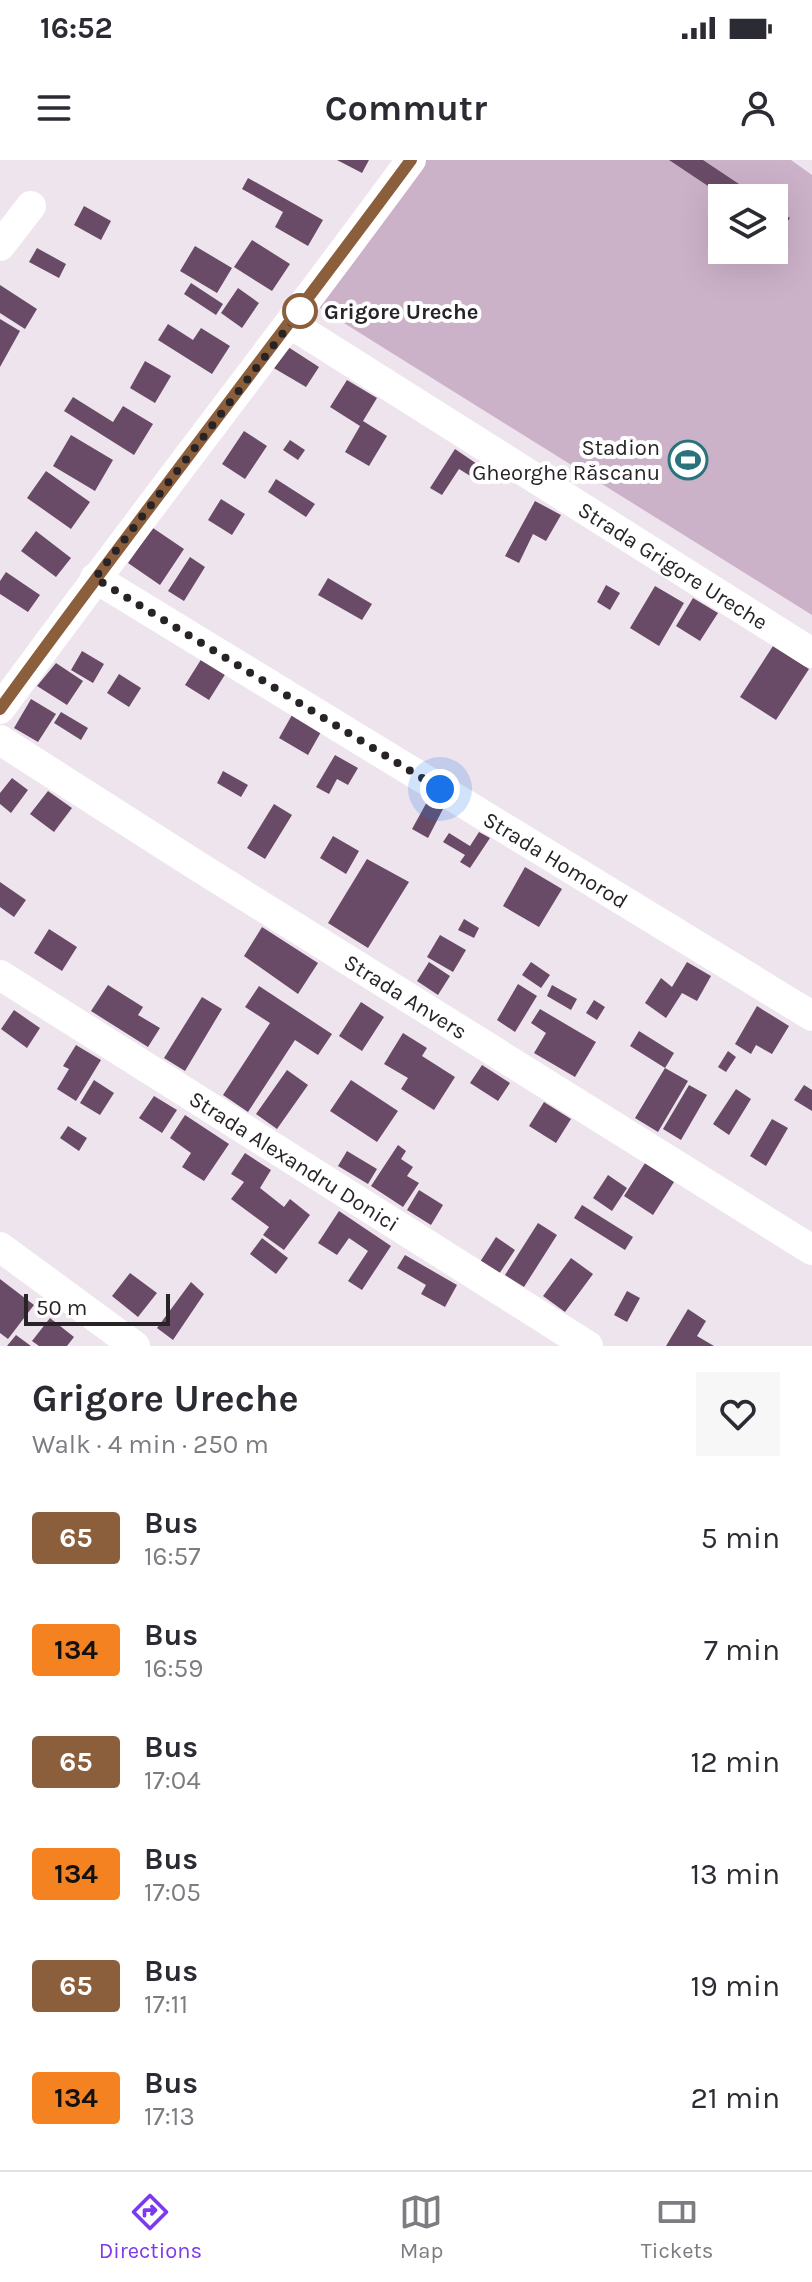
<!DOCTYPE html>
<html lang="en">
<head>
<meta charset="utf-8">
<style>
  :root { --surface:#fff; --page:#f7f7f7; --text:#2b2b33; --muted:#7c7c81; --line:#e1e1e2; --accent:#7c3aed }
  body { margin:0; font-family:Karla,sans-serif; background:var(--page); color:var(--text); height:100vh; display:flex; flex-direction:column; font-size:30px; white-space:nowrap }
  * { box-sizing:border-box; margin:0 }
  p { font-size:26px; color:var(--muted) }
  .icon { flex:none; width:44px; height:44px; fill:none; stroke:currentColor; stroke-width:2; stroke-linecap:round; stroke-linejoin:round }
  .map { position:relative; height:1186px; overflow:hidden }
  .sheet { display:flex; flex-direction:column; background:var(--surface); flex:1 }
  .sheet>* { flex:none }
  .badge { padding:0 16px; border-radius:6px; font-size:28px; line-height:52px }
  .controls { position:absolute; left:708px; top:24px; display:grid; gap:16px }
  .controls a { display:grid; place-items:center; width:80px; height:80px; border-radius:0px; background:var(--surface); box-shadow:0 8px 32px #0002; font-size:40px }
  .scale { position:absolute; left:24px; bottom:20px; width:146px; box-sizing:border-box; padding-left:8px; border:4px solid #272327; border-top:0; font-size:22px; line-height:28px; white-space:nowrap; color:#272327; -webkit-text-stroke:6px #fff; paint-order:stroke }
  .you { position:absolute; width:40px; height:40px; margin:-20px; border:6px solid #fff; border-radius:50%; background:#1a73e8; box-shadow:0 0 0 12px #1a73e833 }
  .map>.badge { position:absolute; translate:-50% -50%; box-shadow:0 0 0 4px #fff }
  .round { display:grid; place-items:center; flex:none; width:84px; height:84px; border-radius:0px; background:var(--page) }
  .head { display:flex; align-items:center; justify-content:space-between; height:136px; padding:0 32px }
  h1 { font-size:38px; font-weight:700; line-height:60px }
  ul { padding:0; list-style:none }
  li { display:flex; align-items:center; gap:24px; height:112px; padding:0 32px }
  li div { flex:1 }
  li b { display:block; font-size:30px }
  li em { font-style:normal }
  li .badge { min-width:88px; font-weight:700; text-align:center }
  .status { display:flex; justify-content:space-between; align-items:center; height:56px; padding:0 40px; background:var(--surface); direction:ltr }
  .status svg { height:22px; fill:currentColor }
  header { display:flex; justify-content:space-between; align-items:center; height:104px; padding:0 32px; background:var(--surface); font-size:36px; font-weight:700 }
  .tabs { display:flex; justify-content:space-around; align-items:center; height:112px; border-top:2px solid var(--line); background:var(--surface); font-size:22px; color:var(--muted) }
  .tabs a { display:grid; justify-items:center; gap:4px }
  .tabs .active { color:var(--accent) }
  .map>svg:first-child { display:block }
</style>
</head>
<body>
<div class="status"><b>16:52</b><svg viewBox="0 0 49 12"><path d="M0 12V9h3v3zM5 12V6h3v6zM10 12V3h3v9zM15 12V0h3v12zM26 1h20v11H26zM47 4h2v5h-2z"/></svg></div>
<header><svg class="icon" aria-label="menu" viewBox="0 0 24 24"><path d="M4 6h16M4 12h16M4 18h16"/></svg>Commutr<svg class="icon" aria-label="person" viewBox="0 0 24 24"><circle cx="12" cy="8" r="4"/><path d="M4 21q1-7 8-7t8 7"/></svg></header>
<div class="map">
<svg width="812" height="1186" viewBox="0 0 812 1186">
  <rect width="100%" height="100%" fill="#eee4ed"/>
  <!-- park -->
  <path fill="#ccb2c9" fill-rule="evenodd" d="M425,0H791L812,15V455L315,145ZM722,38H774V90H722Z"/>
  <!-- building -->
  <path fill="#6a4b67" d="M337,0H369L362,13Z
    M669,0H703L760,38H726Z
    M248,18L323,60L308,86L275,67L283,52L242,29Z
    M84,46L111,61L101,80L74,65Z
    M774,47L790,58L779,73L774,70Z
    M252,80L290,104L272,131L234,107Z
    M195,86L232,108L217,133L180,111Z
    M37,88L66,104L59,118L29,102Z
    M191,123L223,144L216,155L184,134Z
    M0,125L37,149L25,169L0,153Z
    M238,128L259,143L242,168L221,153Z
    M0,159L20,171L0,207Z
    M168,164L193,180L201,168L230,186L212,214L158,180Z
    M285,185L319,207L306,227L272,207Z
    M145,201L171,216L155,243L130,228Z
    M347,220L377,238L363,261L387,276L369,306L345,292L360,266L330,247Z
    M73,237L113,262L123,246L153,264L134,295L64,251Z
    M244,271L267,286L245,319L222,304Z
    M71,275L113,300L95,331L53,306Z
    M290,280L305,290L298,300L283,290Z
    M455,289L480,306L472,317L459,309L442,335L430,328Z
    M46,311L90,342L71,369L27,338Z
    M276,319L315,344L306,357L268,332Z
    M221,339L245,354L232,375L208,360Z
    M535,341L561,355L546,381L533,374L519,403L505,396Z
    M153,368L184,389L160,425L128,403Z
    M36,371L71,398L56,417L21,391Z
    M190,397L205,407L184,441L168,431Z
    M6,412L40,435L28,452L0,434V421Z
    M328,418L372,444L362,460L318,435Z
    M606,425L620,433L610,450L597,442Z
    M655,426L684,443L659,486L630,468Z
    M693,438L718,453L700,481L676,466Z
    M773,486L809,509L776,560L740,537Z
    M82,491L104,504L93,523L71,510Z
    M202,498L226,513L209,540L185,525Z
    M56,503L83,521L67,545L37,526Z
    M119,514L141,528L129,547L107,533Z
    M31,539L56,554L38,582L14,568Z
    M61,552L88,568L81,580L54,563Z
    M292,555L321,572L308,595L279,578Z
    M335,595L358,608L348,625L337,619L329,634L316,627Z
    M223,611L248,625L241,637L217,623Z
    M12,618L28,630L11,653L0,644V633Z
    M48,631L72,648L54,672L30,654Z
    M428,640L443,649L428,678L412,669Z
    M274,644L292,655L265,699L247,688Z
    M479,672L490,678L470,708L460,702L465,695L443,682L449,673L470,686Z
    M333,676L359,691L346,714L320,698Z
    M367,699L409,722L368,788L328,763Z
    M525,707L562,729L539,767L503,746Z
    M0,722L26,740L14,757L0,747Z
    M464,759L479,768L474,778L458,770Z
    M262,767L318,803L298,834L244,796Z
    M49,769L77,787L62,811L34,793Z
    M440,775L466,790L453,812L427,797Z
    M429,802L450,816L438,835L417,821Z
    M531,802L550,815L541,828L522,815Z
    M687,802L711,816L697,841L682,833L666,858L645,843L661,818L672,827Z
    M518,824L537,836L515,872L497,860Z
    M108,825L143,847L138,855L160,868L148,887L91,851Z
    M552,825L577,839L571,850L547,836Z
    M259,826L332,874L318,895L295,880L248,952L223,935L270,863L245,847Z
    M202,837L222,849L185,911L164,898Z
    M594,840L605,847L597,860L586,853Z
    M361,842L384,857L362,891L339,876Z
    M757,846L789,866L772,894L756,885L751,894L735,884Z
    M540,849L596,882L575,917L534,893L546,873L531,863Z
    M14,850L40,868L27,888L1,869Z
    M639,871L674,893L665,908L630,886Z
    M403,873L427,888L422,896L455,917L434,950L401,929L408,918L384,904Z
    M76,885L101,900L76,941L57,929L69,909L63,906Z
    M728,891L736,897L726,912L718,907Z
    M482,905L510,923L498,941L470,923Z
    M665,908L688,921L658,972L635,958Z
    M287,910L308,925L277,969L256,954Z
    M94,920L114,933L100,955L80,943Z
    M351,920L398,951L377,982L330,951Z
    M689,925L707,935L681,980L663,969Z
    M804,925L812,930V951L794,940Z
    M736,929L751,939L729,975L713,964Z
    M154,936L177,950L162,973L139,958Z
    M544,942L571,959L556,983L529,966Z
    M185,955L229,984L204,1021L182,1007L191,993L170,978Z
    M772,959L788,968L766,1006L750,996Z
    M68,966L87,978L79,991L60,978Z
    M398,985L406,991L401,999L413,1007L407,1016L419,1023L403,1047L371,1026Z
    M347,991L377,1009L368,1024L338,1006Z
    M245,993L271,1010L260,1028L284,1047L290,1039L310,1055L284,1090L263,1075L269,1067L231,1039L244,1022L231,1014Z
    M645,1003L674,1022L653,1055L624,1036Z
    M608,1015L627,1028L612,1051L593,1038Z
    M419,1030L443,1045L431,1065L407,1050Z
    M582,1045L633,1077L625,1090L574,1058Z
    M339,1051L391,1086L362,1130L348,1121L368,1091L349,1078L337,1095L318,1083Z
    M538,1063L557,1075L524,1127L505,1115Z
    M496,1077L515,1090L499,1114L480,1102Z
    M262,1078L288,1098L276,1114L250,1094Z
    M405,1095L457,1125L445,1147L421,1134L426,1125L397,1108Z
    M571,1098L593,1114L565,1152L543,1136Z
    M130,1113L157,1133L138,1157L112,1136Z
    M0,1119L34,1145L8,1179L0,1173Z
    M191,1122L204,1134L173,1180L157,1168Z
    M627,1131L640,1138L627,1162L614,1155Z
    M688,1149L706,1161L697,1176L714,1186H666Z
    M50,1158L74,1177L67,1186H39L32,1181Z
    M16,1175L31,1186H7Z"/>
  <g fill="none" stroke-linecap="round" stroke-linejoin="round">
    <!-- minor -->
    <g stroke="#fff" stroke-width="30">
      <path d="M0,86L31,46"/>
      <path id="s1" d="M291,164L812,493"/>
      <path id="s2" d="M95,418L812,856"/>
      <path d="M0,549C135,364 276,184 411,0"/>
      <path id="s3" d="M0,580L199,707L812,1090"/>
      <path id="s4" d="M0,815L588,1186"/>
      <path d="M0,1087L135,1186"/>
    </g>
  </g>
  <g fill="none" stroke-linecap="round" stroke-linejoin="round">
    <defs>
      <path id="line" d="M0,549C134,364 275,184 411,0"/>
    </defs>
    <!-- line casing -->
    <use href="#line" stroke="#fff" stroke-width="18"/>
    <!-- line -->
    <use href="#line" stroke="#8b5e3c" stroke-width="12"/>
    <!-- walk -->
    <path stroke="#272327" stroke-width="8" stroke-dasharray="0 14.4" d="M300,151L95,418L440,629"/>
  </g>
  <!-- icons -->
  <defs>
    <symbol id="stadium-ring" viewBox="-11 -11 22 22"><circle r="9.5" fill="#fff" stroke="#2a737a" stroke-width="1.5"/><path d="M0-5a6.5 5 0 1 0 0 10a6.5 5 0 1 0 0-10ZM-3.5-1.8h7v3.6h-7Z" fill="#2a737a"/></symbol>
  </defs>
  <g fill-rule="evenodd">
    <use href="#stadium-ring" x="666" y="278" width="44" height="44"/>
  </g>
  <!-- markers -->
  <circle fill="#fff" stroke="#8b5e3c" stroke-width="4" cx="300" cy="151" r="16"/>
  <g text-anchor="middle" stroke-width="8" stroke-linejoin="round" paint-order="stroke">
    <!-- stop labels -->
    <g font-size="22" font-weight="bold" fill="#272327" stroke="#fff" text-anchor="start">
      <text x="324" y="159">Grigore Ureche</text>
    </g>
    <!-- poi labels -->
    <g font-size="22" fill="#272327" stroke="#fff" text-anchor="end">
      <text x="660" y="295">Stadion<tspan x="660" dy="25">Gheorghe Răscanu</tspan></text>
    </g>
    <!-- street labels -->
    <g font-size="22" fill="#272327" stroke="#fff">
      <text dy="8" stroke="none"><textPath href="#s1" startOffset="452">Strada Grigore Ureche</textPath></text>
      <text dy="8" stroke="none"><textPath href="#s2" startOffset="540">Strada Homorod</textPath></text>
      <text dy="8" stroke="none"><textPath href="#s3" startOffset="480">Strada Anvers</textPath></text>
      <text dy="8" stroke="none"><textPath href="#s4" startOffset="348">Strada Alexandru Donici</textPath></text>
    </g>
  </g>
</svg>
<div class="controls">
<a><svg class="icon" aria-label="layers" viewBox="0 0 24 24"><path d="M12 4l9 5-9 5-9-5zM3 14l9 5 9-5"/></svg></a>
</div>
<div class="scale">50 m</div>
<div class="you" style="left:440px;top:629px"></div>
</div>
<section class="sheet">
<div class="head"><div><h1>Grigore Ureche</h1><p>Walk · 4 min · 250 m</p></div><a class="round"><svg class="icon" aria-label="heart" viewBox="0 0 24 24"><path d="M12 20l-8-8c-3-5 5-10 8-4 3-6 11-1 8 4z"/></svg></a></div>
<ul>
<li><span class="badge" style="background:#8b5e3c;color:#fff">65</span><div><b>Bus</b><p>16:57</p></div><em>5 min</em></li>
<li><span class="badge" style="background:#f58220;color:#111">134</span><div><b>Bus</b><p>16:59</p></div><em>7 min</em></li>
<li><span class="badge" style="background:#8b5e3c;color:#fff">65</span><div><b>Bus</b><p>17:04</p></div><em>12 min</em></li>
<li><span class="badge" style="background:#f58220;color:#111">134</span><div><b>Bus</b><p>17:05</p></div><em>13 min</em></li>
<li><span class="badge" style="background:#8b5e3c;color:#fff">65</span><div><b>Bus</b><p>17:11</p></div><em>19 min</em></li>
<li><span class="badge" style="background:#f58220;color:#111">134</span><div><b>Bus</b><p>17:13</p></div><em>21 min</em></li>
</ul>
</section>
<nav class="tabs">
<a class="active"><svg class="icon" aria-label="directions" viewBox="0 0 24 24"><path d="M12 3l9 9-9 9-9-9zM9 14v-3h6M13 9l2 2-2 2"/></svg>Directions</a>
<a><svg class="icon" aria-label="map" viewBox="0 0 24 24"><path d="M3 6l6-2 6 2 6-2v14l-6 2-6-2-6 2zM9 4v14M15 6v14"/></svg>Map</a>
<a><svg class="icon" aria-label="tickets" viewBox="0 0 24 24"><path d="M3 7h18v10H3zM15 7v10"/></svg>Tickets</a>
</nav>
</body>
</html>
